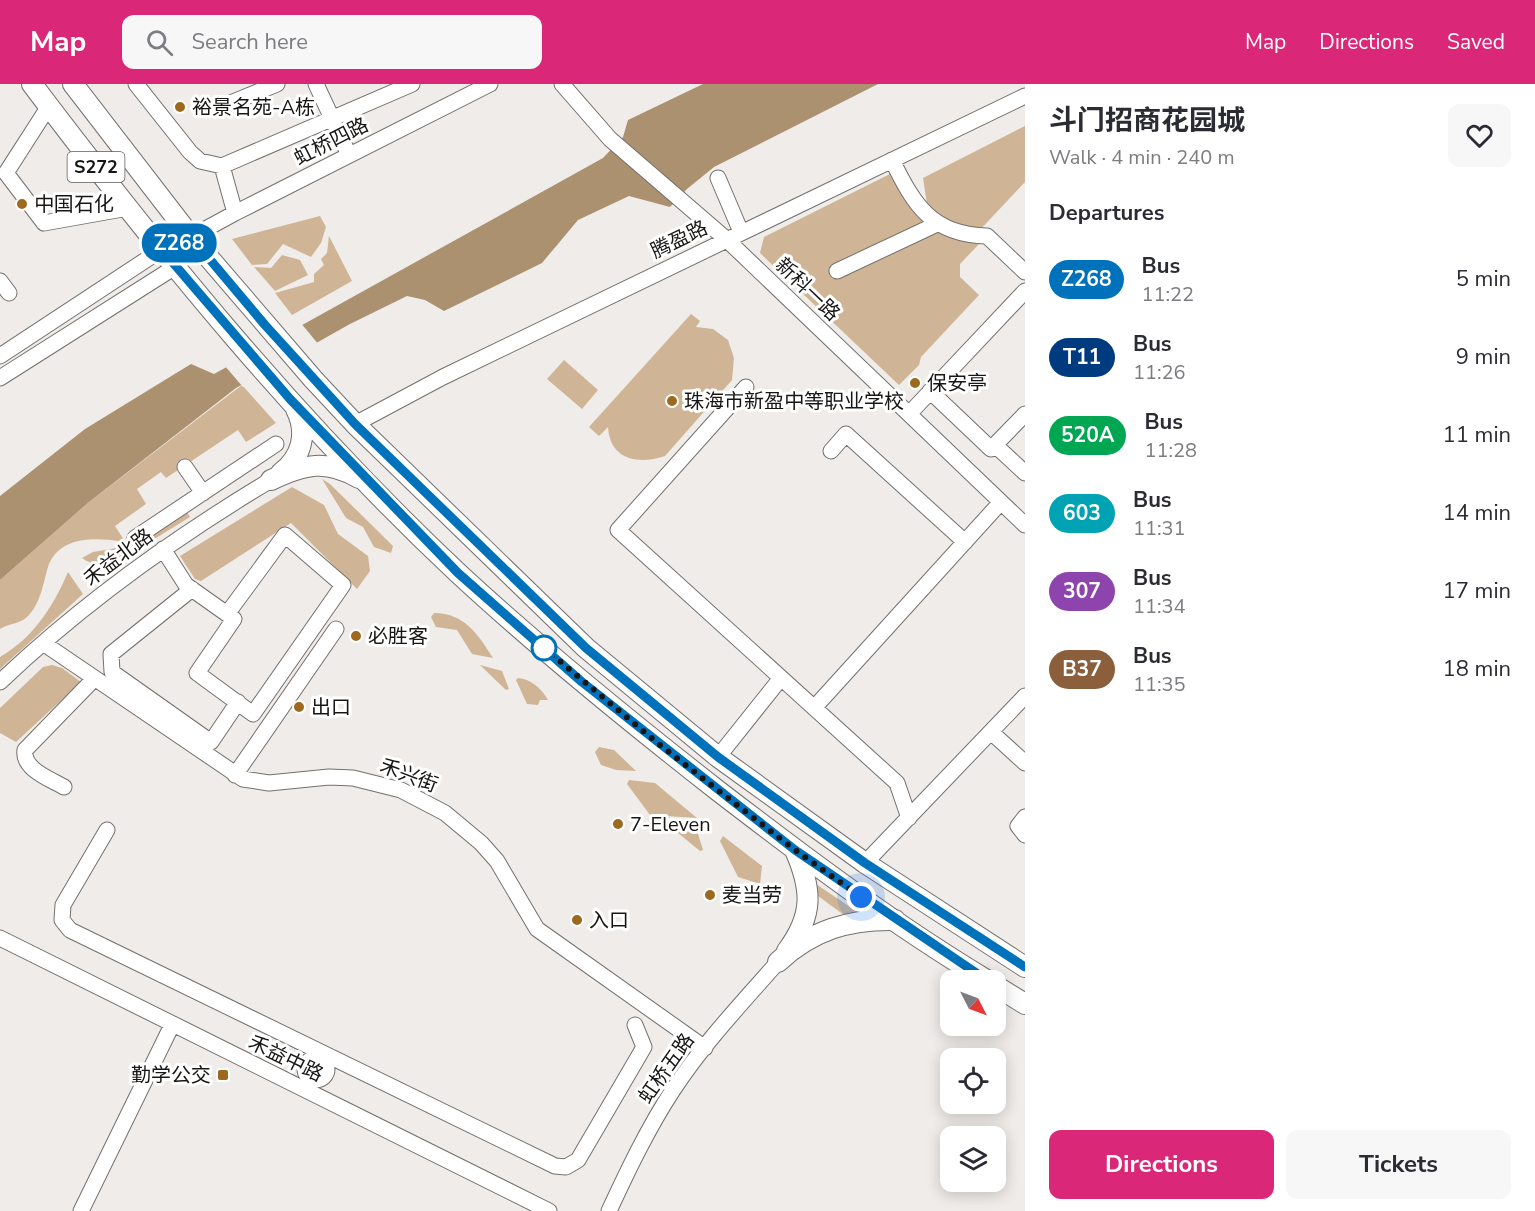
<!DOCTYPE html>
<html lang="en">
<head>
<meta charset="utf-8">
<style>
  :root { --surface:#fff; --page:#f7f7f7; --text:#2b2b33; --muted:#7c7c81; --accent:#db2777 }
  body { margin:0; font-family:"Nunito Sans","Noto Sans SC",sans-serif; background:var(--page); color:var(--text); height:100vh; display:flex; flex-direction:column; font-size:22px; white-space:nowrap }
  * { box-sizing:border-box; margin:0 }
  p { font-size:20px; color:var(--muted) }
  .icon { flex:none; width:33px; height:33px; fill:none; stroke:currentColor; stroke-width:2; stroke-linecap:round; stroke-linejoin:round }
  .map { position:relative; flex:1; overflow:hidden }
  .panel { display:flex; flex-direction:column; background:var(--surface); width:510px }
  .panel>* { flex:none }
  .badge { padding:0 12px; border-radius:20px; font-size:21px; line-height:39px }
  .needle { width:39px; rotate:132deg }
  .controls { position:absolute; left:940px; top:886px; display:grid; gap:12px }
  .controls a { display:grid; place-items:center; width:66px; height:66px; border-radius:12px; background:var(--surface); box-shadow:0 3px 15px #0003; font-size:30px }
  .you { position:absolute; width:30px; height:30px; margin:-15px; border:4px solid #fff; border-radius:50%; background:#1a73e8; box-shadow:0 0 0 9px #1a73e833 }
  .map>.badge { position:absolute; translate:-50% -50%; box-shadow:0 0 0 3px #fff }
  h2 { padding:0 24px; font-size:22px; line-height:54px }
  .round { display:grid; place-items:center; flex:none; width:63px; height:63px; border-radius:12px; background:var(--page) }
  .headline { display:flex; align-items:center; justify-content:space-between; height:102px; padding:0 24px }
  h1 { font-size:28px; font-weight:700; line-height:45px }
  .cta { display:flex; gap:12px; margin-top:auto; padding:12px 24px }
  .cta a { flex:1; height:69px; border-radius:12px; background:var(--accent); color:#fff; font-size:24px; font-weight:700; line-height:69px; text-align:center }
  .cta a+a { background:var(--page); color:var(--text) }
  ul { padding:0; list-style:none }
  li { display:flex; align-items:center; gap:18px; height:78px; padding:0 24px }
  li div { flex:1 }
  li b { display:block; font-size:22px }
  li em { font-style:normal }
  li .badge { min-width:66px; font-weight:700; text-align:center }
  header { display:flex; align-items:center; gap:36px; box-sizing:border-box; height:84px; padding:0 30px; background:var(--accent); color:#fff }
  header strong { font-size:28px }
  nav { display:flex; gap:33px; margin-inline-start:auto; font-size:21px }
  .search { width:420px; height:54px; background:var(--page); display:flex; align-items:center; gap:15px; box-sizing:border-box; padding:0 21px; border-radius:12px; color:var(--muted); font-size:22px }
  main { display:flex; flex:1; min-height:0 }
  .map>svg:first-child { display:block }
</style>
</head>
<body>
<header>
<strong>Map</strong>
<div class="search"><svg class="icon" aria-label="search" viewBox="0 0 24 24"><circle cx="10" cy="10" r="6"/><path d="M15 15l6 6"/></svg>Search here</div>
<nav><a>Map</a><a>Directions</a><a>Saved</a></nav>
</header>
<main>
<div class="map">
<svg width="1025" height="1127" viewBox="0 0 1025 1127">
  <rect width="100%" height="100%" fill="#efece9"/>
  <!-- green -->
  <path fill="#cfb595" d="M1025,42V98L976,150L928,126L923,94Z
    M890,90L926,140L981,158L960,180V193L979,211L921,273L919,281L899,301L760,169L764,153Z
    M320,132L326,143L321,159L311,173L283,160L267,180L252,181L232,155Z
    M329,152L352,197L292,231L275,209L314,198V190L324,181L321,175L327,169Z
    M282,171L300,176L308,191L275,207L254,183L271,184Z
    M691,230L700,237L696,243L713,245L728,256L734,274L732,296L665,372C638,381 610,376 608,343L599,352L589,343Z
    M564,276L598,306L582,325L547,295Z
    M242,301L276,339L246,358L238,346L166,394L161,388L137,405L146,420L115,442L124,456L141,451L187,428L190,433L143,462C113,455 61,445 48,483C43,499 41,518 29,531C21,540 10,539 0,545V496L89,418Z
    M322,395L330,400L393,462L391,469L374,463L363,443L346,434Z
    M292,403L324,421L338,450L368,472L370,487L357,505L291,439L201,497L195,495L180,472Z
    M116,464L128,466C116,481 98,486 82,474L93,468Z
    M68,488L83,510L0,585V573C33,554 53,523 68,488Z
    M434,529C464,529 478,550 493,574L472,570L457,546L436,543L431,533Z
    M52,581L62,584L81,598L16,658L0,649V624L43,583Z
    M480,581L502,587L509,605L506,606Z
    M518,594C531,595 542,605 548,616H540L538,621L527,620L516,596Z
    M599,663L614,666L636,687L616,686L601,681L595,668Z
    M629,696L655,699L697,734L650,731L627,700Z
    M672,744L697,747L703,766L700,767Z
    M723,752L762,782L760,800L738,793L720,757Z
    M813,798L859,829L844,831L814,809Z"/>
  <!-- water -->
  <path fill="#ac9170" d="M703,0H878L714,83L687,105L670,123L629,112L578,136L542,179L444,227L425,216L407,212L350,240L236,304L89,418L0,496V412L85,345L191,280L214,290L603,74L623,53L628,36Z"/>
  <!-- pier -->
  <path fill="#efece9" d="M300,238L319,261L243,303L224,281Z"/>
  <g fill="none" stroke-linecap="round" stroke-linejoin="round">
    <defs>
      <path id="minor" d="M136,0L190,68L200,77L222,82L412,0
        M316,0L349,71
        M562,0L610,55L726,155L1025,441
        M228,20L277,0
        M49,22L6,89L44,139L128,124
        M892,76C914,121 932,151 987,152L1025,188
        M222,82L235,129
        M718,94L741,148
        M837,187L937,140
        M0,197L9,209
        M0,272L161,166L191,153L235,129L490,0
        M0,294L175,183L191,153
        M746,303L618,446L897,699L909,734
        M930,307L991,365L1025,330
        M909,330L1025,207
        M355,340L443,293L1025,12
        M995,361L1025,389
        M831,367L846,350L965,458
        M185,383L203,409
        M135,454L276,360
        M163,465L186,501L234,535L197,589L253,630L343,501L285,451L227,530
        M192,505L111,570L112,588L211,658L238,618
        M43,559L243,695L269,699L329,693L353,694L401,706L445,729L481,759L497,777L537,845L705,964
        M0,598C82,520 174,454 271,396
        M814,624L1001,418
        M991,648L1025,679
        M718,673L781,594
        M235,691L336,545
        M64,703C50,695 22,685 25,666L93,596
        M1025,733L1018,742L1025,751
        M107,746L63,821L62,836L70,846L555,1082L566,1083L578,1076L644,963L635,941
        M865,779L1025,612
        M0,854L549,1127
        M305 985a11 11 0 1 1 22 0a11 11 0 1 1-22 0Z
        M81,1127L172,941
        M609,1127C628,1086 648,1044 673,1006C703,960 742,919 778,878"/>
      <path id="major" d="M32,0C162,172 300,341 458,489C541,566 629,637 717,706C804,773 893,840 988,897
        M73,0L191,153L313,295L355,340L586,564L718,673L865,779L1025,883
        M281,389C302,373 308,349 296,325
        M271,396C305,380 326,375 359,394
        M787,867C814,831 812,805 795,766
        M778,878C812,846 849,835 895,836
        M996,902L1025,920"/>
    </defs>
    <!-- minor casing -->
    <use href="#minor" stroke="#73706d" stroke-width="17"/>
    <!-- major casing -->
    <use href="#major" stroke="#73706d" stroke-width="22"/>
    <!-- minor -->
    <use href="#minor" stroke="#fff" stroke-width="15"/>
    <!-- major -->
    <use href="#major" stroke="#fff" stroke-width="20"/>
  </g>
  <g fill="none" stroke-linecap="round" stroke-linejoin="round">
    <defs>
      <path id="line" d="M988,897L795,766L582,598L458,489L290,315L162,166L191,153L265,241L355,340L586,564L718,673L865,779L1025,883"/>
    </defs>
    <!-- line casing -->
    <use href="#line" stroke="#fff" stroke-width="14"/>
    <!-- line -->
    <use href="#line" stroke="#0072bc" stroke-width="9"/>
    <!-- walk -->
    <path stroke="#171615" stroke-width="6" stroke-dasharray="0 10.8" d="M544,564L660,661L795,766L861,813"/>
  </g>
  <!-- markers -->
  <g fill="#9c691f" stroke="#fff" stroke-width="2">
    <circle cx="180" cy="23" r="6"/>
    <circle cx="22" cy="120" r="6"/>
    <circle cx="915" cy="299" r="6"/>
    <circle cx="672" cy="317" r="6"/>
    <circle cx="356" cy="552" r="6"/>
    <circle cx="299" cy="623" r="6"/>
    <circle cx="618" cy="740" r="6"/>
    <circle cx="710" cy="811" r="6"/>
    <circle cx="577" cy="836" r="6"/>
    <rect x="217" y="985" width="12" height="12" rx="3"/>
  </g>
  <circle fill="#fff" stroke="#0072bc" stroke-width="3" cx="544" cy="564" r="12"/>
  <g text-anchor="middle" stroke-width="6" stroke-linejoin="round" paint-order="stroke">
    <!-- shield labels -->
    <rect fill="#fff" stroke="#5d5c5b" stroke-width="1.5" x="67.5" y="68" width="57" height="30" rx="4.5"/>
    <g font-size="18" font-weight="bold" fill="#171615">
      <text x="96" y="89">S272</text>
    </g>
    <!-- poi labels -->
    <g font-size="20" fill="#171615" stroke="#fff" text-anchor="start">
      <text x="192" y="30">裕景名苑-A栋</text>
      <text x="34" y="127">中国石化</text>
      <text x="927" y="306">保安亭</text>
      <text x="684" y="324">珠海市新盈中等职业学校</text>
      <text x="368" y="559">必胜客</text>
      <text x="311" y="630">出口</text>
      <text x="630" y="747">7-Eleven</text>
      <text x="722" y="818">麦当劳</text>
      <text x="589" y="843">入口</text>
      <text x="211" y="998" text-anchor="end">勤学公交</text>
    </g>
    <!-- street labels -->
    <g font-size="20" fill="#171615" stroke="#fff">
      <text transform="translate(331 57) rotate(-27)" y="7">虹桥四路</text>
      <text transform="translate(679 155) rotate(-26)" y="7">腾盈路</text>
      <text transform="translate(808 205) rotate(44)" y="7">新科一路</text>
      <text transform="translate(118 473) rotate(-37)" y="7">禾益北路</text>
      <text transform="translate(409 691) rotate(21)" y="7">禾兴街</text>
      <text transform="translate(286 974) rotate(26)" y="7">禾益中路</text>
      <text transform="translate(666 984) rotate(-55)" y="7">虹桥五路</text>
    </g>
  </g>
</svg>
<div class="controls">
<a><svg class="needle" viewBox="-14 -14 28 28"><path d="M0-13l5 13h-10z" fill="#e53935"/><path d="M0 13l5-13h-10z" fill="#7c7c81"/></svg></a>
<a><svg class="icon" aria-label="locate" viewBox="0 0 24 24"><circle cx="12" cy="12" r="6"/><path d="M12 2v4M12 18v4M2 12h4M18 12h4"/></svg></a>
<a><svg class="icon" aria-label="layers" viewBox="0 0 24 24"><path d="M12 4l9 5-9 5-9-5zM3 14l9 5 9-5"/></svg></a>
</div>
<div class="you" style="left:861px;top:813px"></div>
<b class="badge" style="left:179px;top:159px;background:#0072bc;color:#fff">Z268</b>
</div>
<section class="panel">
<div class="headline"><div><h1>斗门招商花园城</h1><p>Walk · 4 min · 240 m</p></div><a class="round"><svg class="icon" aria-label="heart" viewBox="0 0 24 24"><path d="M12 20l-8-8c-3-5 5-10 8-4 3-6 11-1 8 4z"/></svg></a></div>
<h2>Departures</h2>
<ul>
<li><span class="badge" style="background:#0072bc;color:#fff">Z268</span><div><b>Bus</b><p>11:22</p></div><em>5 min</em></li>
<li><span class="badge" style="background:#003b80;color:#fff">T11</span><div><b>Bus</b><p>11:26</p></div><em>9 min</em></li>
<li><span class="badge" style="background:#00a651;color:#fff">520A</span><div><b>Bus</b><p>11:28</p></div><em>11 min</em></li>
<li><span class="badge" style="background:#00a3b4;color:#fff">603</span><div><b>Bus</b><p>11:31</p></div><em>14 min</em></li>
<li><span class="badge" style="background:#8e44ad;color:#fff">307</span><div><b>Bus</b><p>11:34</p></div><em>17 min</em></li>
<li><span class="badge" style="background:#8b5e3c;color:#fff">B37</span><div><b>Bus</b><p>11:35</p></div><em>18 min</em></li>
</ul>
<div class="cta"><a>Directions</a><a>Tickets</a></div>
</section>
</main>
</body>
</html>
